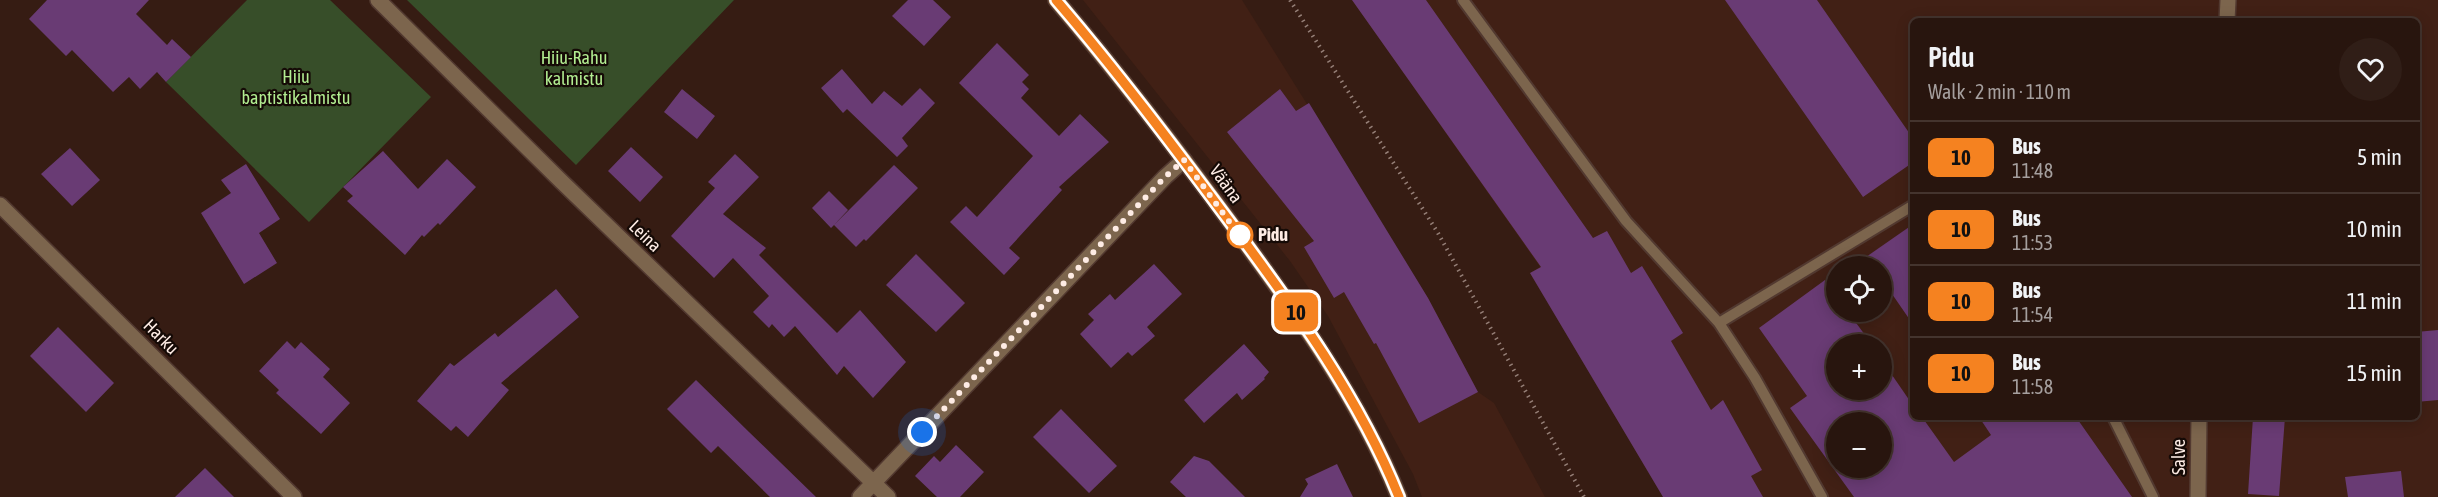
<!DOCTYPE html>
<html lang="en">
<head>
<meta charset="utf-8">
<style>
  :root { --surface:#28150e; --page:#301e17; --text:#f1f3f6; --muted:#a59f9e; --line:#44342e }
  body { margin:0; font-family:"Asap Condensed",sans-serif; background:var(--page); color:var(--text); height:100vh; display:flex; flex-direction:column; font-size:22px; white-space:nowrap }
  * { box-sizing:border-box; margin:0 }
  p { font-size:20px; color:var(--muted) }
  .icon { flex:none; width:33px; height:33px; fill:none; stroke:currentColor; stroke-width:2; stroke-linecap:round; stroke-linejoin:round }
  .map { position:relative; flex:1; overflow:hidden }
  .side { position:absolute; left:1910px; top:18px; width:510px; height:402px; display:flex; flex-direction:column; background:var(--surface); border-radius:9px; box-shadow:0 3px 15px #0003,0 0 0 2px var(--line) }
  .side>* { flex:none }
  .badge { padding:0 12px; border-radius:9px; font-size:21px; line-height:39px }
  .fabs { position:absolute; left:1826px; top:256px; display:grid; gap:12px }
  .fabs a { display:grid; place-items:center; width:66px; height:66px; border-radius:50%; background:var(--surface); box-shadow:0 3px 15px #0003,0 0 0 2px var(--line); font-size:30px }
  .you { position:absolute; width:30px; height:30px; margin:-15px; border:4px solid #fff; border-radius:50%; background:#1a73e8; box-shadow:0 0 0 9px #1a73e833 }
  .map>.badge { position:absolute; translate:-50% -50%; box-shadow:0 0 0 3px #fff }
  .round { display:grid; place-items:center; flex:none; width:63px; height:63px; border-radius:32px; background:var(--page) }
  .headline { display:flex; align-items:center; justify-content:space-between; height:102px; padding:0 18px }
  h1 { font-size:28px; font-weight:600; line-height:45px }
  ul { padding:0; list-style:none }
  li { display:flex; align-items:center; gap:18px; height:72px; padding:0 18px; border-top:2px solid var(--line) }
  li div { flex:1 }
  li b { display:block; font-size:22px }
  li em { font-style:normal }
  li .badge { min-width:66px; font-weight:700; text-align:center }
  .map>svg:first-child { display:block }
</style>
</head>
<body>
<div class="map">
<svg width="2438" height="497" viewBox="0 0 2438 497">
  <rect width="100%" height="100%" fill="#361c13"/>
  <!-- built -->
  <path fill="#412015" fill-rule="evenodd" d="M1083,0H1242L1428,298L1478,392L1494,403L1545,497H1422L1413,474L1328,316L1290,261Z
    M1352,0H2438V497H1663L1530,273L1540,267ZM1912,21H2416V417H1912ZM1836,267H1881V312H1836ZM1836,345H1881V390H1836ZM1836,423H1881V468H1836Z"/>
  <!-- green -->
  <path fill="#374e29" d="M247,0H330L431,97L309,222L166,82Z
    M407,0H734L576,165Z"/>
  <!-- building -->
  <path fill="#693b74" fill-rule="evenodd" d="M47,0H149L136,14L167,45L172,39L191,57L166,82L157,72L140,89L129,77L113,92L72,50L66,56L29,19Z
    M908,0H933L951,17L924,46L892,16Z
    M1352,0H1426L1593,238L1607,231L1631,273L1642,266L1683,333L1671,341L1711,410L1723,400L1762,470L1751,476L1763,497H1663L1530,273L1541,267Z
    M1725,0H1817L1912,137V163L1863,197Z
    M997,43L1029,75L1022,82L1029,89L1021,98L1059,136L1080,114L1109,142L1059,187L1062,190L1009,248L1020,258L1004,275L950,222L966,206L977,217L1033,156L959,83Z
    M842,69L872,104L884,91L902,106L920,88L935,103L902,138L908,146L897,157L847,109L843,113L821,88Z
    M682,89L715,116L697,139L664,112Z
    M1280,89L1296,111L1309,103L1428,298L1478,392L1419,423L1376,343L1374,344L1344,292L1334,298L1304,247L1314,241L1227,132Z
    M631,147L663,177L640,202L608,171Z
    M70,148L100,180L72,206L41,174Z
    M383,151L418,189L447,159L476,187L440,225L438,223L424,237L422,235L405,255L347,201L353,196L343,187Z
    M735,154L759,177L723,214L766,248L759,255L837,333L860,310L906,362L873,398L844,366L837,375L795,326L784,337L772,324L769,328L753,312L769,296L733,258L714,278L671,236L715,188L708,182Z
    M246,164L280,219L259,233L277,263L244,284L201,213L231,193L221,180Z
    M894,165L918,188L866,241L864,239L856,247L834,225L831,228L812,208L829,191L848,210L834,225Z
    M1912,225V323L1881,278V267H1873L1866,257Z
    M916,254L965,303L936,332L886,285Z
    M1154,264L1182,294L1147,327L1155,336L1132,356L1128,352L1111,368L1080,334L1094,320L1088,314L1110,294L1115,300Z
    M1825,280L1836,295V312H1848L1865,335L1852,345H1836V390H1881V359L1912,404V417H1922L1954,462L1991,435L1979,417H2076L2132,497H1854L1790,408L1807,396L1759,328ZM1836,423H1881V468H1836Z
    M556,289L579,317L501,383L509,390L468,437L456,426L451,431L417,401L450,363L454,366L495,333L498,337Z
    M58,327L114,383L86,412L30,356Z
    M2438,330V400L2416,402V332Z
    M287,341L295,349L301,342L330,369L323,377L350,403L321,434L276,393L279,390L259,371Z
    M1244,344L1269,372L1264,378L1265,379L1242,400L1237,393L1204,423L1184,400Z
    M696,380L749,432L816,497H770L718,446L711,453L667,409Z
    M1061,409L1117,466L1089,493L1033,437Z
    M2253,417H2285L2279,496L2248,494Z
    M956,445L984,472L960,497H937L915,476L934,456L940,462Z
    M1194,456L1209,461L1245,497H1186L1170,482Z
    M1337,464L1353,497H1300L1308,484L1305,479Z
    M205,468L234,497H175Z
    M2401,471L2404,497H2348L2345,477Z"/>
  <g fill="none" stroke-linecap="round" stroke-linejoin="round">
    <defs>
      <path id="lane" d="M1463,0L1626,221L1719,323L1912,206
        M1719,323L1755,378L1822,497
        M2113,417L2153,497"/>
      <path id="street" d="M378,0L561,181L888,497
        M2227,21L2228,0
        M0,205L294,497
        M860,497L1165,177L1184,160
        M2198,497L2199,417"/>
      <path id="secondary" d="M1056,0C1119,74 1178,151 1236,230C1297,313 1360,400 1399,497"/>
    </defs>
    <!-- lane casing -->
    <use href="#lane" stroke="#523930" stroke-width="14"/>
    <!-- street casing -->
    <use href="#street" stroke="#523930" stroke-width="18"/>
    <!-- secondary casing -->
    <use href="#secondary" stroke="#523930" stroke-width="18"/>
    <!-- path -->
    <path stroke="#957f77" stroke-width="4" stroke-dasharray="1.5 4.5" stroke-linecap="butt" d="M1290,0L1438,233L1584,497"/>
    <!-- lane -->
    <use href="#lane" stroke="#7c654d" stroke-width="10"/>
    <!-- street -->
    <use href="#street" stroke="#7c654d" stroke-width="15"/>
    <!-- secondary -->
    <use href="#secondary" stroke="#af8962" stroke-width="15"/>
  </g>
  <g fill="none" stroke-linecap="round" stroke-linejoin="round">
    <defs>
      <path id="line" d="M1056,0C1118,72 1174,147 1230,222C1294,308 1359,397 1399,497"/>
    </defs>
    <!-- line casing -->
    <use href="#line" stroke="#fff" stroke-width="14"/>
    <!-- line -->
    <use href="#line" stroke="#f58220" stroke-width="9"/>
    <!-- walk -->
    <path stroke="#feece5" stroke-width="6" stroke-dasharray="0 10.8" d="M922,432L1165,177L1184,160L1242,239L1240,235"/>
  </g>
  <!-- markers -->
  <circle fill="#fff" stroke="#f58220" stroke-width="3" cx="1240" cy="235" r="12"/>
  <g text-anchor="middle" stroke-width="4.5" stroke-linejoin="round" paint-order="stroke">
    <!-- park labels -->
    <g font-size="18" fill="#b2ed91" stroke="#150a06">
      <text x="574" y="64">Hiiu-Rahu<tspan x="574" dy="21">kalmistu</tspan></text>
      <text x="296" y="83">Hiiu<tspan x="296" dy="21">baptistikalmistu</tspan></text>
    </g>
    <!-- street labels -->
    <g font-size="18" fill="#feece5" stroke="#150a06">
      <text transform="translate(1226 184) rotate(54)" y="6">Vääna</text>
      <text transform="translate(645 236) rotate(44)" y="6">Leina</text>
      <text transform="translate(161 337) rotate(45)" y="6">Harku</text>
      <text transform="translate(2179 457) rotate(-90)" y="6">Salve</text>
    </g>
    <!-- stop labels -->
    <g font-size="18" font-weight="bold" fill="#feece5" stroke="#150a06" text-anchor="start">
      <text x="1258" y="241">Pidu</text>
    </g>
  </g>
</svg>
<div class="fabs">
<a><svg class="icon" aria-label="locate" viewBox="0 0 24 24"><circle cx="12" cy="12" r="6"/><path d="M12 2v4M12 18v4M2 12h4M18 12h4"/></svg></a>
<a>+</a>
<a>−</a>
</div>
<div class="you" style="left:922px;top:432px"></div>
<b class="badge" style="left:1296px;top:312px;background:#f58220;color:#111">10</b>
<section class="side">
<div class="headline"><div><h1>Pidu</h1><p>Walk · 2 min · 110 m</p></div><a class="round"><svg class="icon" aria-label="heart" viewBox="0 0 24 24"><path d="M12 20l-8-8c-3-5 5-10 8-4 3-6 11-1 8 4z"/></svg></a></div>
<ul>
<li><span class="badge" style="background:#f58220;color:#111">10</span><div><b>Bus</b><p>11:48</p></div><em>5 min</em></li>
<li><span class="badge" style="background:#f58220;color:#111">10</span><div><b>Bus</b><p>11:53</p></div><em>10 min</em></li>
<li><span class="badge" style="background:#f58220;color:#111">10</span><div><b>Bus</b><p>11:54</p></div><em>11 min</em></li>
<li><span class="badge" style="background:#f58220;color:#111">10</span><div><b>Bus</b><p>11:58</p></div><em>15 min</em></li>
</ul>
</section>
</div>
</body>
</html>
